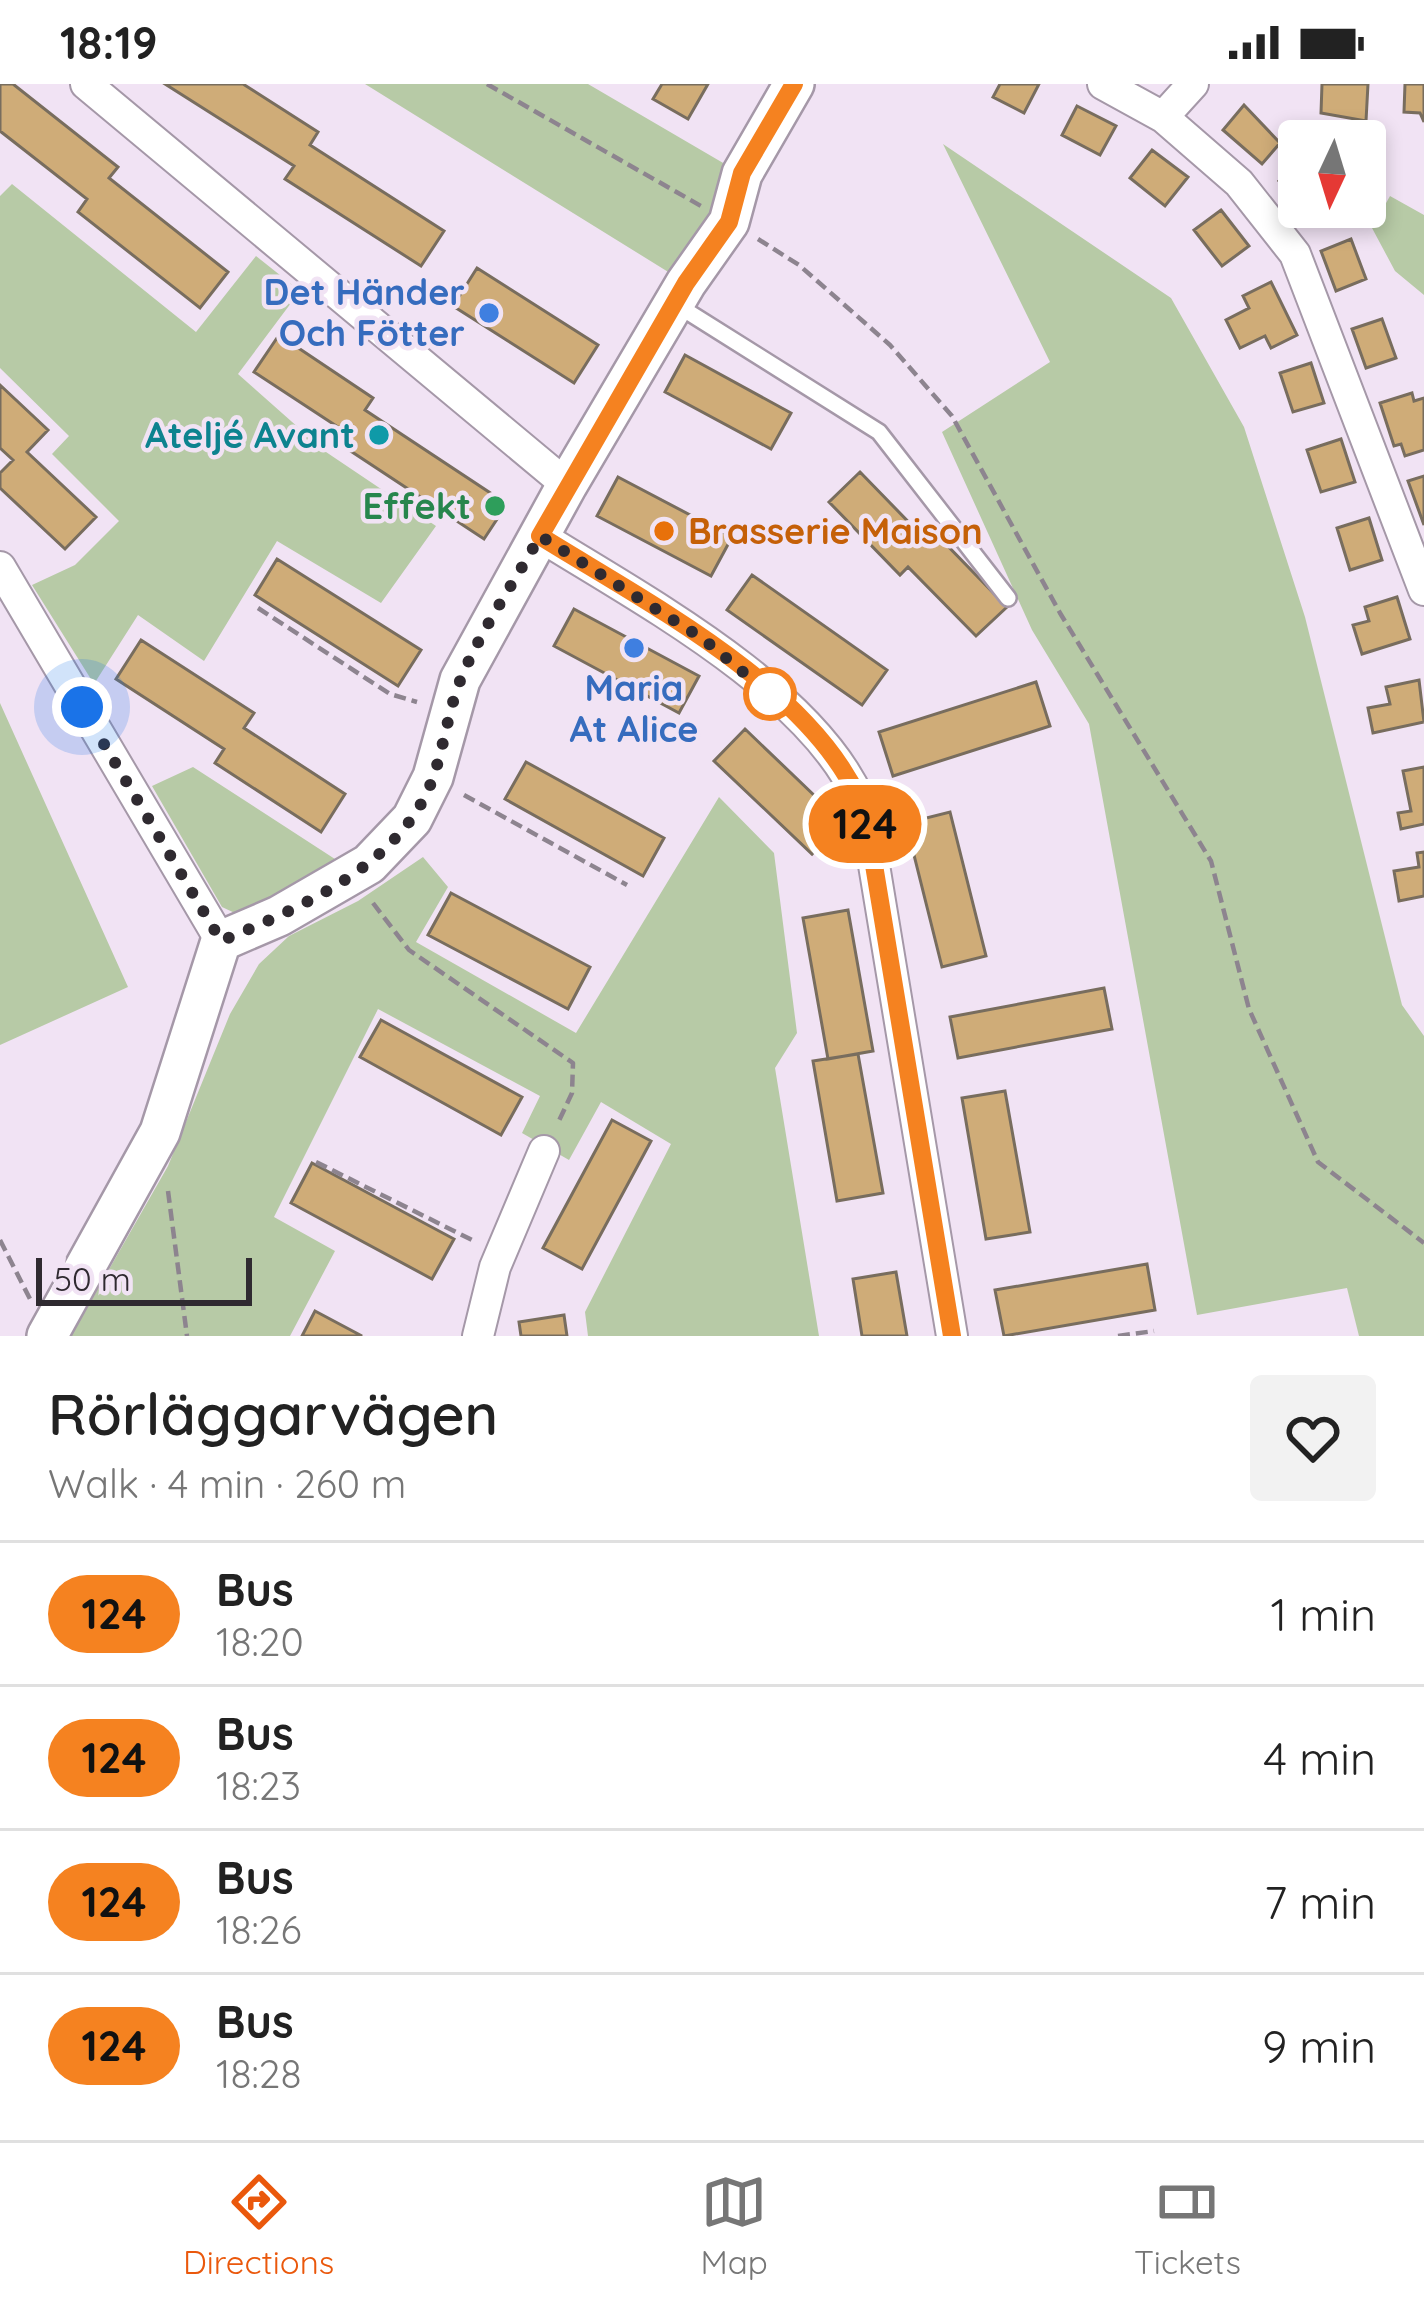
<!DOCTYPE html>
<html lang="en">
<head>
<meta charset="utf-8">
<style>
  :root { --surface:#fff; --page:#f2f2f2; --text:#222; --muted:#767676; --line:#e0e0e0; --accent:#ea580c }
  body { margin:0; font-family:Quicksand,sans-serif; background:var(--page); color:var(--text); height:100vh; display:flex; flex-direction:column; font-size:45px; white-space:nowrap }
  * { box-sizing:border-box; margin:0 }
  p { font-size:39px; color:var(--muted) }
  .icon { flex:none; width:66px; height:66px; fill:none; stroke:currentColor; stroke-width:2; stroke-linecap:round; stroke-linejoin:round }
  .map { position:relative; height:1252px; overflow:hidden }
  .details { display:flex; flex-direction:column; background:var(--surface); flex:1 }
  .details>* { flex:none }
  .badge { padding:0 24px; border-radius:39px; font-size:42px; line-height:78px }
  .needle { width:78px; rotate:184deg }
  .fabs { position:absolute; left:1278px; top:36px; display:grid; gap:24px }
  .fabs a { display:grid; place-items:center; width:108px; height:108px; border-radius:12px; background:var(--surface); box-shadow:0 6px 18px #0003; font-size:60px }
  .scale { position:absolute; left:36px; bottom:30px; width:216px; box-sizing:border-box; padding-left:12px; border:6px solid #2f2a30; border-top:0; font-size:33px; line-height:42px; white-space:nowrap; color:#2f2a30; -webkit-text-stroke:9px #f1e3f4; paint-order:stroke }
  .you { position:absolute; width:60px; height:60px; margin:-30px; border:9px solid #fff; border-radius:50%; background:#1a73e8; box-shadow:0 0 0 18px #1a73e833 }
  .map>.badge { position:absolute; translate:-50% -50%; box-shadow:0 0 0 6px #fff }
  .round { display:grid; place-items:center; flex:none; width:126px; height:126px; border-radius:12px; background:var(--page) }
  .summary { display:flex; align-items:center; justify-content:space-between; height:204px; padding:0 48px }
  h1 { font-size:57px; font-weight:600; line-height:90px }
  ul { padding:0; list-style:none }
  li { display:flex; align-items:center; gap:36px; height:144px; padding:0 48px; border-top:3px solid var(--line) }
  li div { flex:1 }
  li b { display:block; font-size:45px }
  li em { font-style:normal }
  li .badge { min-width:132px; font-weight:700; text-align:center }
  .status { display:flex; justify-content:space-between; align-items:center; height:84px; padding:0 60px; background:var(--surface); direction:ltr }
  .status svg { height:33px; fill:currentColor }
  .dock { display:flex; justify-content:space-around; align-items:center; height:168px; border-top:3px solid var(--line); background:var(--surface); font-size:33px; color:var(--muted) }
  .dock a { display:grid; justify-items:center; gap:6px }
  .dock .selected { color:var(--accent) }
  .map>svg:first-child { display:block }
</style>
</head>
<body>
<div class="status"><b>18:19</b><svg viewBox="0 0 49 12"><path d="M0 12V9h3v3zM5 12V6h3v6zM10 12V3h3v9zM15 12V0h3v12zM26 1h20v11H26zM47 4h2v5h-2z"/></svg></div>
<div class="map">
<svg width="1424" height="1252" viewBox="0 0 1424 1252">
  <rect width="100%" height="100%" fill="#f1e3f4"/>
  <!-- green -->
  <path fill="#b7caa6" d="M365,0H588L742,90L686,199Z
    M943,60L1171,214L1244,343L1305,533L1402,921L1424,952V1252H1359L1347,1204L1197,1231L1089,640L1032,546L942,348L1050,278Z
    M12,100L196,248L256,172L300,207L238,290L326,368L436,442L381,519L277,457L204,577L138,531L94,600L32,501L75,481L119,437L52,370L69,352L0,284V112Z
    M1390,112L1424,131V211L1395,187L1372,144Z
    M0,619L128,903L0,961Z
    M193,683L338,777L239,831L222,823L152,702Z
    M719,713L774,769L797,949L775,984L819,1252H588L585,1228L671,1060L601,1018L569,1076L522,1049L540,1012L378,925L274,1133L335,1167L290,1252H71L168,1082L230,930L259,880L289,852L358,817L423,773L448,803L416,858L576,949Z"/>
  <!-- building -->
  <path fill="#cfac78" stroke="#786d5e" stroke-width="3" d="M0,0H13L118,83L109,94L228,188L200,224L78,128L87,115L0,47Z
    M165,0H243L318,48L310,61L444,147L421,182L285,95L294,82Z
    M662,0H708L688,35L653,15Z
    M1000,0H1039L1024,29L993,13Z
    M1322,0H1368L1366,37L1321,29Z
    M1405,0H1424V38L1420,29L1404,28Z
    M1244,21L1280,59L1262,80L1223,46Z
    M1077,22L1116,42L1100,71L1062,51Z
    M1152,66L1188,93L1165,122L1130,94Z
    M1299,82V123L1279,97Z
    M1221,126L1249,162L1222,182L1194,146Z
    M1351,155L1366,195L1336,207L1321,167Z
    M477,184L598,261L574,299L453,222Z
    M1271,198L1297,251L1271,264L1265,252L1240,264L1226,236L1249,224L1243,212Z
    M1382,235L1396,274L1366,284L1352,245Z
    M279,251L373,314L365,326L507,420L484,455L340,360L347,349L254,288Z
    M685,271L791,329L771,365L665,308Z
    M1311,279L1324,319L1293,328L1280,289Z
    M0,301L48,346L27,368L96,433L65,465L0,404V389L13,376L0,364Z
    M1412,309L1414,317L1424,314V366L1405,372L1401,360L1394,362L1380,319Z
    M1341,355L1355,398L1321,408L1307,366Z
    M860,388L928,458L936,450L1007,523L976,552L908,483L900,491L829,418Z
    M1424,392V441L1408,397Z
    M618,393L732,453L711,492L597,432Z
    M1369,434L1382,476L1350,486L1337,444Z
    M277,475L421,566L398,602L255,511Z
    M752,491L887,586L862,621L727,526Z
    M1397,513L1410,555L1362,570L1353,541L1369,537L1365,523Z
    M574,525L699,592L679,629L554,562Z
    M141,556L254,629L244,644L345,710L321,748L215,679L224,665L116,595Z
    M1419,596L1424,638L1373,649L1368,624L1390,620L1386,603Z
    M1036,598L1050,642L893,692L879,648Z
    M745,645L842,738L812,770L714,677Z
    M526,678L664,754L643,792L505,715Z
    M1424,683V740L1401,745L1398,729L1411,727L1403,687Z
    M950,728L986,872L942,883L906,739Z
    M1424,768V812L1399,817L1394,787L1419,783L1417,769Z
    M451,809L590,883L568,925L428,851Z
    M848,826L873,967L828,975L803,834Z
    M1104,904L1112,945L958,974L950,933Z
    M381,936L522,1013L501,1051L360,973Z
    M858,970L883,1109L837,1117L813,977Z
    M1005,1007L1030,1148L986,1155L962,1014Z
    M612,1036L651,1057L582,1185L543,1164Z
    M312,1079L454,1155L432,1195L291,1119Z
    M1147,1180L1155,1226L1004,1252L995,1206Z
    M896,1188L907,1252H862L853,1195Z
    M315,1227L362,1252H302Z
    M564,1231L567,1252H521L519,1238Z"/>
  <g fill="none" stroke-linecap="round" stroke-linejoin="round">
    <defs>
      <path id="service" d="M677,221L879,348L1008,514"/>
      <path id="minor" d="M86,0L567,401
        M1103,0L1163,33L1239,99L1295,170L1424,506
        M1163,33L1193,0
        M540,452C639,514 810,605 859,715C866,732 868,752 872,769L952,1252
        M0,483L221,857
        M478,1252L495,1183L544,1067"/>
      <path id="tertiary" d="M47,1252L160,1048L221,857L279,832L369,780L412,735L433,693L460,596L567,401L686,199L729,138L742,90L794,0"/>
    </defs>
    <!-- service casing -->
    <use href="#service" stroke="#a598a8" stroke-width="20"/>
    <!-- minor casing -->
    <use href="#minor" stroke="#a598a8" stroke-width="34"/>
    <!-- tertiary casing -->
    <use href="#tertiary" stroke="#a598a8" stroke-width="44"/>
    <!-- path -->
    <path stroke="#8d848f" stroke-width="4.5" stroke-dasharray="12 6" stroke-linecap="butt" d="M487,0L701,122
      M758,155L799,181L890,261L952,332L1060,529L1211,777L1249,925L1318,1078L1424,1159
      M258,524L390,610L417,618
      M464,711L627,801
      M373,819L409,866L573,979L572,1009L557,1041
      M316,1078L474,1157
      M168,1107L187,1252
      M0,1156L30,1215
      M1118,1252L1154,1247"/>
    <!-- service -->
    <use href="#service" stroke="#fff" stroke-width="15"/>
    <!-- minor -->
    <use href="#minor" stroke="#fff" stroke-width="30"/>
    <!-- tertiary -->
    <use href="#tertiary" stroke="#fff" stroke-width="39"/>
  </g>
  <g fill="none" stroke-linecap="round" stroke-linejoin="round">
    <defs>
      <path id="line" d="M794,0L742,89L729,138L686,199L540,452C644,517 806,600 859,715C866,732 868,752 872,769L952,1252"/>
    </defs>
    <!-- line casing -->
    <use href="#line" stroke="#fff" stroke-width="27"/>
    <!-- line -->
    <use href="#line" stroke="#f58220" stroke-width="18"/>
    <!-- walk -->
    <path stroke="#2f2a30" stroke-width="12" stroke-dasharray="0 21.6" d="M82,623L221,857C301,823 401,782 433,694C444,662 448,628 460,597C480,547 514,499 540,452L702,554L779,618L770,610"/>
  </g>
  <!-- markers -->
  <g fill="#3f7fe0" stroke="#f1e3f4" stroke-width="4.5">
    <circle cx="489" cy="229" r="12"/>
    <circle cx="634" cy="564" r="12"/>
  </g>
  <circle fill="#0f9aa8" stroke="#f1e3f4" stroke-width="4.5" cx="379" cy="351" r="12"/>
  <circle fill="#2e9e5b" stroke="#f1e3f4" stroke-width="4.5" cx="495" cy="422" r="12"/>
  <circle fill="#e8710a" stroke="#f1e3f4" stroke-width="4.5" cx="664" cy="447" r="12"/>
  <circle fill="#fff" stroke="#f58220" stroke-width="6" cx="770" cy="610" r="24"/>
  <g text-anchor="middle" stroke-width="9" stroke-linejoin="round" paint-order="stroke">
    <!-- shop labels -->
    <g font-size="36" font-weight="bold" fill="#366cbe" stroke="#f1e3f4" text-anchor="end">
      <text x="465" y="221">Det Händer<tspan x="465" dy="41">Och Fötter</tspan></text>
      <text x="634" y="617" text-anchor="middle">Maria<tspan x="634" dy="41">At Alice</tspan></text>
    </g>
    <!-- culture labels -->
    <g font-size="36" font-weight="bold" fill="#0d838f" stroke="#f1e3f4" text-anchor="end">
      <text x="355" y="364">Ateljé Avant</text>
    </g>
    <!-- leisure labels -->
    <g font-size="36" font-weight="bold" fill="#27864d" stroke="#f1e3f4" text-anchor="end">
      <text x="471" y="435">Effekt</text>
    </g>
    <!-- food labels -->
    <g font-size="36" font-weight="bold" fill="#c56008" stroke="#f1e3f4" text-anchor="start">
      <text x="688" y="460">Brasserie Maison</text>
    </g>
  </g>
</svg>
<div class="fabs">
<a><svg class="needle" viewBox="-14 -14 28 28"><path d="M0-13l5 13h-10z" fill="#e53935"/><path d="M0 13l5-13h-10z" fill="#767676"/></svg></a>
</div>
<div class="scale">50 m</div>
<div class="you" style="left:82px;top:623px"></div>
<b class="badge" style="left:865px;top:740px;background:#f58220;color:#111">124</b>
</div>
<section class="details">
<div class="summary"><div><h1>Rörläggarvägen</h1><p>Walk · 4 min · 260 m</p></div><a class="round"><svg class="icon" aria-label="heart" viewBox="0 0 24 24"><path d="M12 20l-8-8c-3-5 5-10 8-4 3-6 11-1 8 4z"/></svg></a></div>
<ul>
<li><span class="badge" style="background:#f58220;color:#111">124</span><div><b>Bus</b><p>18:20</p></div><em>1 min</em></li>
<li><span class="badge" style="background:#f58220;color:#111">124</span><div><b>Bus</b><p>18:23</p></div><em>4 min</em></li>
<li><span class="badge" style="background:#f58220;color:#111">124</span><div><b>Bus</b><p>18:26</p></div><em>7 min</em></li>
<li><span class="badge" style="background:#f58220;color:#111">124</span><div><b>Bus</b><p>18:28</p></div><em>9 min</em></li>
</ul>
</section>
<nav class="dock">
<a class="selected"><svg class="icon" aria-label="directions" viewBox="0 0 24 24"><path d="M12 3l9 9-9 9-9-9zM9 14v-3h6M13 9l2 2-2 2"/></svg>Directions</a>
<a><svg class="icon" aria-label="map" viewBox="0 0 24 24"><path d="M3 6l6-2 6 2 6-2v14l-6 2-6-2-6 2zM9 4v14M15 6v14"/></svg>Map</a>
<a><svg class="icon" aria-label="tickets" viewBox="0 0 24 24"><path d="M3 7h18v10H3zM15 7v10"/></svg>Tickets</a>
</nav>
</body>
</html>
